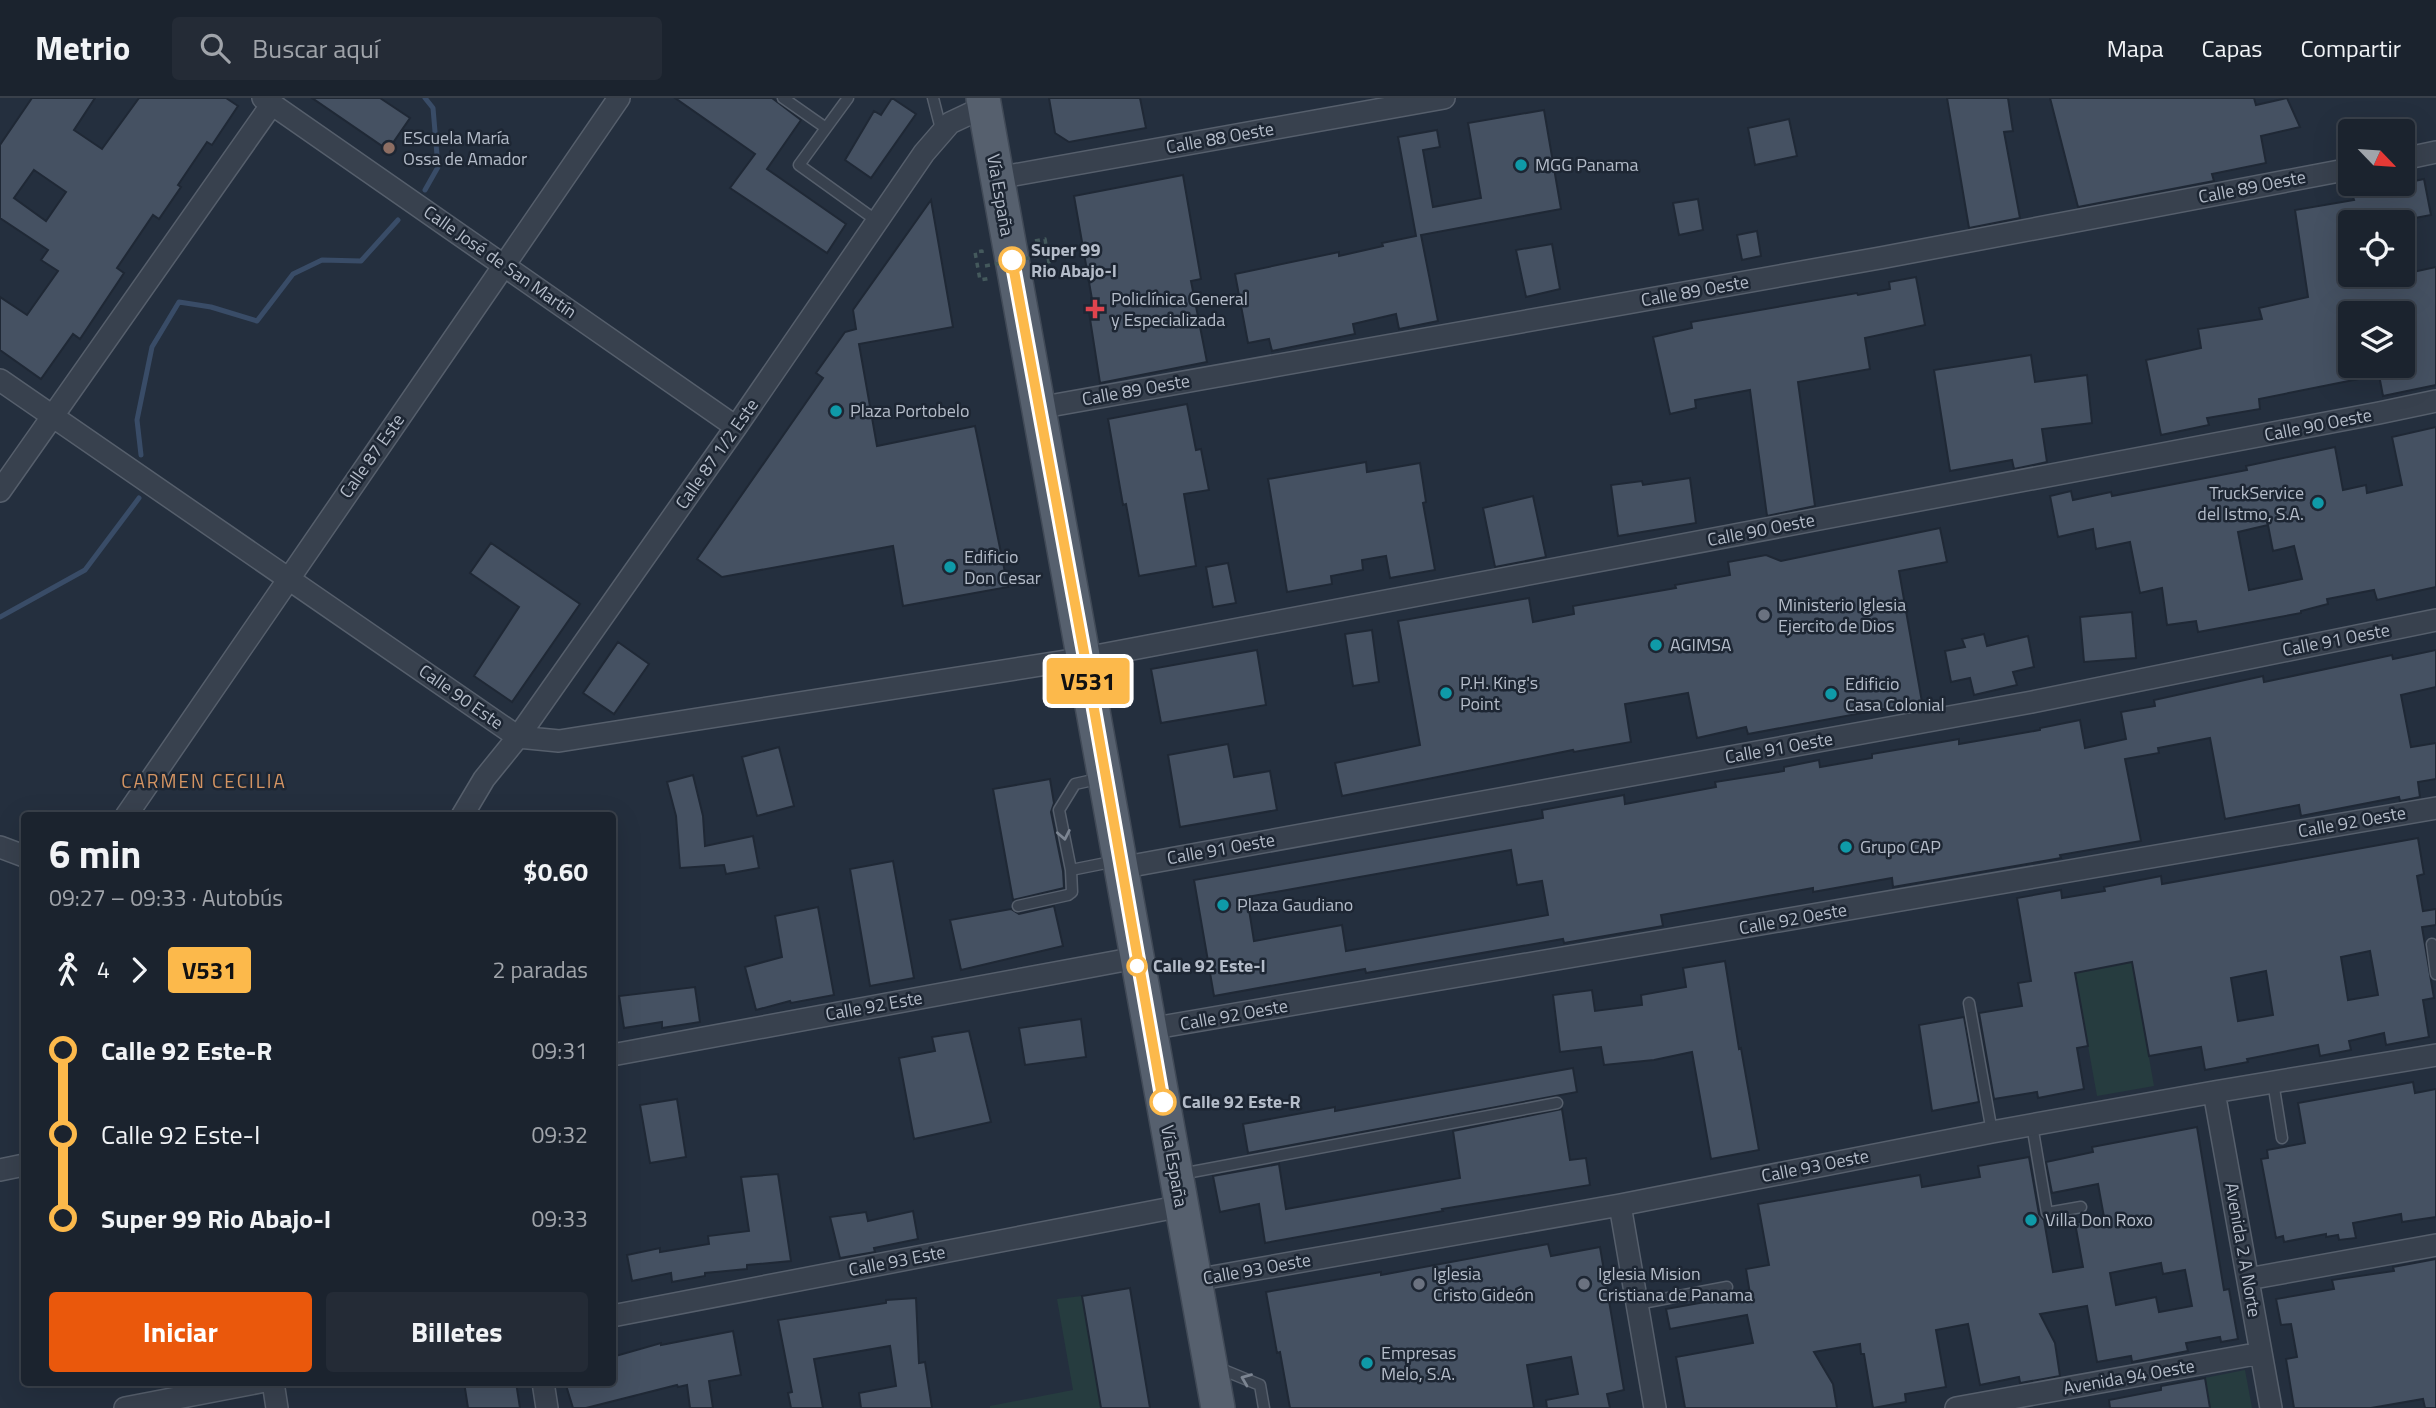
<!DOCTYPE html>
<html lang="es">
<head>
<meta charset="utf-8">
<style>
  :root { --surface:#1b232e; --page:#242b36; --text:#f1f3f6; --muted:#a0a4aa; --line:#39404a; --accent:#ea580c }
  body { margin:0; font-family:"Titillium Web",sans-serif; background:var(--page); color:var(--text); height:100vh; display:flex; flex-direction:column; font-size:26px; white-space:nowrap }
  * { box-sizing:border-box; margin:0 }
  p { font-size:23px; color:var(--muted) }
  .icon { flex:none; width:38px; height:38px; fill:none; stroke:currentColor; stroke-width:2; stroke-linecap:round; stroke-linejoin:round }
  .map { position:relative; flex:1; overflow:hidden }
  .side { position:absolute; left:21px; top:714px; width:595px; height:574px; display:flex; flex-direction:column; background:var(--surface); border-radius:7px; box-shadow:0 7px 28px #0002,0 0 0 2px var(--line) }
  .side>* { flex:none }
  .badge { padding:0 14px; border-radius:5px; font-size:24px; line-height:46px }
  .needle { width:46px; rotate:115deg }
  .tools { position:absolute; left:2338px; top:21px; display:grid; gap:14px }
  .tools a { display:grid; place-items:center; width:77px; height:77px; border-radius:7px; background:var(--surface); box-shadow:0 7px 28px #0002,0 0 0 2px var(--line); font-size:35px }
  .map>.badge { position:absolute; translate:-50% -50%; box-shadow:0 0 0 4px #fff }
  .legs { display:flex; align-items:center; gap:10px; height:77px; padding:0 28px; font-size:23px }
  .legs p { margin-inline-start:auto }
  .head { display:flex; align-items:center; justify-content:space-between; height:119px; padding:0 28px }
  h1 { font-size:38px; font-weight:700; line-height:52px }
  .action { display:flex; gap:14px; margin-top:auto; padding:14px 28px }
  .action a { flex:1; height:80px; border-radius:7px; background:var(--accent); color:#fff; font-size:28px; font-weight:700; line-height:80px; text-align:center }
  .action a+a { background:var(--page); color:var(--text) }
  ul { padding:0 28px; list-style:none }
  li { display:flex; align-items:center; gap:24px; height:84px; font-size:26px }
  li i { display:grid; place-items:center; width:10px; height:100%; margin:0 9px; background:currentColor }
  li i::after { content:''; width:18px; height:18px; margin:-9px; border:5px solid; border-radius:50%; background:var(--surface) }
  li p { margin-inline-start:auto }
  li:first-child i { background:linear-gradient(#0000 50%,currentColor 0) }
  li:last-child i { background:linear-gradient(currentColor 50%,#0000 0) }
  header { display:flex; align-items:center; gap:42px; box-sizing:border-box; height:98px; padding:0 35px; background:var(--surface); border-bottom:2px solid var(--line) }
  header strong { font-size:33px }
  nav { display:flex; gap:38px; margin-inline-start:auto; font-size:24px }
  .search { width:490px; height:63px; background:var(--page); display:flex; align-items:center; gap:18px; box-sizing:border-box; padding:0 24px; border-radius:7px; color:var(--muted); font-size:26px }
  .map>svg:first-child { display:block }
</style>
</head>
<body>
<header>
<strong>Metrio</strong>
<div class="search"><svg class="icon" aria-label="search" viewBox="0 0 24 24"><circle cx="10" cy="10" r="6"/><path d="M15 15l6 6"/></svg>Buscar aquí</div>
<nav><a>Mapa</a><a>Capas</a><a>Compartir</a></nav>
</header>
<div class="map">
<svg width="2436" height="1310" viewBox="0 0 2436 1310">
  <rect width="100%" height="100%" fill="#242f3e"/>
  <!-- green -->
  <path fill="#263c3f" d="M2132,864L2154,988L2097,998L2075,875Z
    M1082,1198L1101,1310H990V1308L1073,1292L1057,1201Z
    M2245,1272L2252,1310H2210L2205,1280Z"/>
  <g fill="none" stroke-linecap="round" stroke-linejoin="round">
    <!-- stream -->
    <path stroke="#394c67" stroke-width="5" d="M425,0L433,10L438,69L425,92
      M141,357L137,322L152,249L179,204L211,209L257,223L293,176L322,162L361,163L398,122
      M0,519L85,472L139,400"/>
  </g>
  <!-- building -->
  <path fill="#455162" stroke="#1f2835" stroke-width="2" fill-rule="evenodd" d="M32,0H95L74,32L102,51L139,0H226L238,8L212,47L207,44L178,87L181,89L159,121L153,117L117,170L124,175L80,241L73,236L41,281L0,252V199L27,217L58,173L41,162L48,152L0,120V47ZM34,72L66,94L46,123L14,100Z
    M312,0H380L410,20L388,52Z
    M675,0H772L801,22L767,71L846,126L827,155L730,90L755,56Z
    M892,0L916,16L871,80L845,62L874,13L881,17Z
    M1049,0H1140L1146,30L1069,44L1055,35Z
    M1947,0H2008L2013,33L2004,34L2020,120L1969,130Z
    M2050,0H2254L2256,7L2287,0L2300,29L2261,38L2266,65L2212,76L2214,83L2078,109Z
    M1544,12L1561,111L1421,137L1438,223L1399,231L1396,216L1353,226L1355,236L1272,253L1269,241L1248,245L1235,176L1339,154V158L1383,148L1382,145L1416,138L1398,39L1437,32L1440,49L1423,52L1433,109L1481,100L1468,25Z
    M1789,21L1797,58L1755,67L1748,30Z
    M1183,77L1201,181L1191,183L1207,264L1100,285L1088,208L1093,207L1074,98Z
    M2424,81L2431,117L2394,124H2343L2353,187L2436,169V287L2383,298L2379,277L2259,301L2260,311L2207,320L2209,327L2161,337L2146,262L2201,250L2198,231L2262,221L2259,210L2308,199L2295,112L2354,102L2352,96ZM2350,215H2403V268H2350Z
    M1698,101L1703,132L1679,137L1673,105Z
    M931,102L953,229L859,246L877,348L975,328L1008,489L903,508L893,448L722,479L697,461L823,280L816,275L845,234L856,231L853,212Z
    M1757,133L1761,158L1742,162L1737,137Z
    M1552,146L1560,191L1526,199L1516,152Z
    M1916,179L1925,227L1865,240L1870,271L1798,284L1815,408L1767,418L1750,292L1695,302L1696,310L1670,316L1653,239L1692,230L1691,224L1857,195L1858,197L1890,191L1889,184Z
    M2031,257L2035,284L2087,277L2092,325L2042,331L2047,364L2014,371L2012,362L1950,373L1934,272Z
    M1187,306L1196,352L1201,351L1209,392L1184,396L1196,468L1139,478L1126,406L1123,407L1108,321Z
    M2436,329V489L2377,502L2374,492L2327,501L2328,506L2301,513V515L2198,534L2196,523L2167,527L2162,490L2140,495L2130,444L2096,451L2093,431L2058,439L2050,398L2071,393L2073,402L2111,394L2112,398L2247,372L2246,368L2335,349L2343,392L2366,387L2367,395L2402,387L2392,339ZM2268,427L2273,453L2294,448L2302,481L2249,492L2238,434Z
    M1366,364L1367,374L1420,365L1426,404L1423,405L1435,472L1390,480L1386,458L1362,462L1363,472L1331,478L1332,486L1287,494L1268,381Z
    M1690,380L1696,425L1618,438L1611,387L1642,383L1643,387Z
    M1533,398L1546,459L1495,469L1483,410Z
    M1940,430L1947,464L1899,473L1922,604L1748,636L1746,629L1697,640L1688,595L1625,606L1631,644L1574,654L1573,652L1342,698L1335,665L1420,647L1398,523L1529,500L1533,524L1574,516L1573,508L1676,490L1675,487L1730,477L1728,464L1766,457L1781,463Z
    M491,445L580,506L512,604L474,578L519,509L470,475Z
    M1228,465L1236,505L1213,509L1206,469Z
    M2132,514L2136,560L2084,564L2080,519Z
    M1372,532L1379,584L1353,588L1345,536Z
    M1984,536L1987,548L2028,538L2034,569L2013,574L2017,587L1974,597L1970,580L1951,584L1945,553L1965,549L1962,541Z
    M618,544L649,566L614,616L583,595Z
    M1257,552L1266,607L1161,625L1151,571Z
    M2436,552V589L2401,597L2411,649L2436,645V681L2418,684L2420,699L2400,703L2399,699L2301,718L2299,707L2225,721L2210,640L2158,650L2159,655L2125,661L2141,743L2060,757L2061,760L1893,789L1892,780L1813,794V790L1661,817L1663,828L1564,845L1563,841L1366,875L1365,871L1214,898L1194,782L1543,720L1542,712L1624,697L1625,706L1716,689L1715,684L1784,673V669L1819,662L1820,669L1872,660V656L1959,641V646L2040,632V630L2080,622L2085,650L2126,641L2121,614L2155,608L2154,602L2263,578L2264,584L2392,557L2393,561ZM1511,752L1517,787L1542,783L1548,817L1346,853L1342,827L1254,843L1247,799Z
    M1228,646L1234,679L1270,673L1277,712L1180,729L1168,657Z
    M779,649L794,708L757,718L742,659Z
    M693,677L703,718L705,748L753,738L759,770L726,776L724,767L680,770L676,718L667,684Z
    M1050,681L1054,705L1051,714L1063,773L1064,790L1013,802L993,691Z
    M2418,740L2424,776L2417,778L2423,813L2436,811V827L2422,829L2434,900L2423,902L2429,939L2386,947L2384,935L2349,943L2351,952L2320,958L2318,947L2247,961L2248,964L2205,972L2201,949L2149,958L2132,864L2075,875L2088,948L2077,950L2084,991L2038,1000L2037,994L1994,1001L1979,915L2022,908L2018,885L2031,883L2017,800L2061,792L2062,800L2105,793L2104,789L2161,778L2162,786ZM2370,853L2378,897L2348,902L2341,859ZM2266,873L2273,917L2238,923L2231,880Z
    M893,763L914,880L870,888L850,771Z
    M1054,808L1063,848L961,872L950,822L1011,811L1019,816Z
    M818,809L834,897L791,905L790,903L756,912L745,869L782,859L775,818Z
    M1725,863L1739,951L1741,950L1759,1052L1711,1061L1692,954L1654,962L1604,967L1601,949L1560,954L1553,897L1592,892L1595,913L1642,907L1641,897L1686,889L1683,870Z
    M695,889L700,924L662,930V924L624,930L619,898Z
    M1964,919L1979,1004L1932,1013L1919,927Z
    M1081,921L1086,959L1025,967L1019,930Z
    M969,933L991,1024L914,1041L899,960L935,953L932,939Z
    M1573,970L1577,994L1248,1055L1243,1026L1335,1009V1013Z
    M2413,984L2415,995L2436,991V1119L2402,1124L2401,1116L2353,1125L2356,1140L2339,1142L2338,1137L2326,1139V1136L2284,1144L2283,1138L2276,1140L2261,1061L2268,1060L2267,1052L2305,1045L2298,1005Z
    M677,1001L686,1059L650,1065L640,1007Z
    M1562,1011L1570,1062L1586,1060L1590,1087L1442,1111L1443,1113L1265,1145L1259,1106L1220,1114L1213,1078L1279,1066L1286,1111L1460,1080L1453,1033Z
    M2197,1029L2224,1192L2229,1191L2238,1241L2221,1244L2220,1239L2186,1245L2188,1253L2132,1264L2131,1258L2097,1264L2087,1208L2040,1216L2055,1245L2060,1278L2020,1285L2019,1279L1980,1287L1968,1226L1936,1232L1946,1289L1905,1296L1906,1304L1873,1310L1864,1256H1861L1860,1246L1814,1254L1833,1286L1837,1310H1685L1676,1259L1753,1245L1747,1217L1670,1231L1666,1211L1750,1196L1746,1171L1769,1167L1758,1106L1920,1077L1922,1089L1980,1079L1978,1068L2029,1059L2039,1116L2044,1122L2053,1174L2083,1169L2075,1125L2104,1119L2098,1086L2052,1095L2046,1064L2093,1054L2092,1049ZM2161,1165L2163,1176L2185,1172L2192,1208L2159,1214L2156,1199L2116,1207L2110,1175Z
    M778,1076L791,1163L747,1167V1171L705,1175V1178L672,1184L671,1175L632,1183L627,1157L660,1150V1154L709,1146L708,1138L749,1133L741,1079Z
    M913,1113L918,1141L874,1150L875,1154L840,1160L830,1119L866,1114L868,1123Z
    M1548,1146L1551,1158L1600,1149L1624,1292L1607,1296L1610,1310H1547L1546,1302L1578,1296L1571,1259L1527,1267L1534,1310H1290L1280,1254L1277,1255L1266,1194L1381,1174V1177Z
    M2436,1161V1310H2425L2423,1301L2371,1310H2294L2286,1261L2297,1259L2291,1226L2281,1227L2276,1201L2334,1191L2332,1182L2394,1173L2393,1169Z
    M1130,1190L1150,1310H1101L1082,1198Z
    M916,1200L919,1265L925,1264L932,1310H861L859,1295L896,1288L890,1248L814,1261L823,1310H791L788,1295L792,1294L778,1222L886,1205V1202Z
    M733,1233L741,1277L709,1283L713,1310H690L687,1287L678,1289L677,1287L586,1310H573L565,1284H612V1259L661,1245V1247Z
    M2205,1280L2210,1310H2110L2109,1302L2161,1292V1288Z
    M464,1284H516L520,1310H468Z"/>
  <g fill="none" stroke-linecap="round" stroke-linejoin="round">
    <defs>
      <path id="lane" d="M783,0L826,30
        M848,0L799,67L877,123
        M933,0L942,35
        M1071,772L1116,763
        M1018,808L1068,797L1072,794L1071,772L1059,712L1075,686L1102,680
        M2432,846L2436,876
        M1969,905L1992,1034
        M2273,984L2282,1040
        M2032,1027L2047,1115L2081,1109
        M1181,1076L1557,1005
        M1637,1206L1727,1189
        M1216,1269L1260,1287L1264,1310"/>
      <path id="street" d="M263,0L736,329
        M2403,61L2436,54
        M997,80L1444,0
        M0,282L518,639L559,643L1085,560L2379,315L2436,303
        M1038,310L1880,160L2350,71
        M0,393L272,6
        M126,718L619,0
        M462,718L484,681L518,639L736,329L924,55L950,25L984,9
        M0,749L24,758
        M1120,770L2032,604L2436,522
        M1149,931L2436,710
        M612,957L1136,860
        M2214,994L2271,1310
        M0,1072L24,1067
        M1620,1107L1655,1310
        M2248,1181L2436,1147
        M1195,1182L1620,1107L1992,1034L2214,994L2436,957
        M612,1218L1182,1108
        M273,1284L277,1310
        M543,1284L547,1310
        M125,1310L260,1284
        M1956,1310L2261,1255"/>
      <path id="primary" d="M983,0L1218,1310"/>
    </defs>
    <!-- lane casing -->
    <use href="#lane" stroke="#565f6c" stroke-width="13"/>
    <!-- street casing -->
    <use href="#street" stroke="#565f6c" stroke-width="24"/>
    <!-- primary casing -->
    <use href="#primary" stroke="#414a57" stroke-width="36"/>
    <!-- path -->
    <path stroke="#44595c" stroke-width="3.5" stroke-dasharray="5 5" stroke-linecap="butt" d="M1035,143L1045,141L1050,171L1042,173L1041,169
      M982,155V153L975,154L980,182L991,180"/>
    <!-- lane -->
    <use href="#lane" stroke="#38414e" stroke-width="10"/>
    <!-- street -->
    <use href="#street" stroke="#38414e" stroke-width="21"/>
    <!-- primary -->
    <use href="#primary" stroke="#56606e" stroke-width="33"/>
    <!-- path-bridge -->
    <path stroke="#44595c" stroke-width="3.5" stroke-dasharray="5 5" stroke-linecap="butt" d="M985,168L1039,158"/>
  </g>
  <!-- one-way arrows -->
  <defs><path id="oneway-chevron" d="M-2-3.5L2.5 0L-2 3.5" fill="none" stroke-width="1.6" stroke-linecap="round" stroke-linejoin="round" transform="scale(1.75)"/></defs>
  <g stroke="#7c8592">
    <use href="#oneway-chevron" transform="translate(1064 737) rotate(79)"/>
    <use href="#oneway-chevron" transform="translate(1246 1281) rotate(-158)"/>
  </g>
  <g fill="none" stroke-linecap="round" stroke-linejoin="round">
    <defs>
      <path id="line-1" d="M1012,162L1085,560L1163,1004"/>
    </defs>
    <!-- line-1 casing -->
    <use href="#line-1" stroke="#fff" stroke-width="16"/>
    <!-- line-1 -->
    <use href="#line-1" stroke="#fcb94b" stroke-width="10"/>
  </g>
  <!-- markers -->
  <circle fill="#8d6e63" stroke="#1d2633" stroke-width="2.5" cx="389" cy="50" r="7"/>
  <g fill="#0f9aa8" stroke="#1d2633" stroke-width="2.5">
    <circle cx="1521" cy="67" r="7"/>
    <circle cx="836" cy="313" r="7"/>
    <circle cx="2318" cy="405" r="7"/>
    <circle cx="950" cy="469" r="7"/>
    <circle cx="1656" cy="547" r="7"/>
    <circle cx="1446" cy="595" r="7"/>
    <circle cx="1831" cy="596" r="7"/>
    <circle cx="1846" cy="749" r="7"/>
    <circle cx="1223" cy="807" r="7"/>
    <circle cx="2031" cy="1122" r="7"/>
    <circle cx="1367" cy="1265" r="7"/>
  </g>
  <g fill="#fff" stroke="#fcb94b" stroke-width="3.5">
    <circle cx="1012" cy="162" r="12"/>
    <circle cx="1137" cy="868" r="9"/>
    <circle cx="1163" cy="1004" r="12"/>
  </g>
  <path fill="#e0444e" stroke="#1d2633" stroke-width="2.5" d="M1091.5 200.5h7v7h7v7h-7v7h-7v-7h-7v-7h7z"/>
  <g fill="#6b7280" stroke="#1d2633" stroke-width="2.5">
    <circle cx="1764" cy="517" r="7"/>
    <circle cx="1419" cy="1186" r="7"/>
    <circle cx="1584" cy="1186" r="7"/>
  </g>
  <g text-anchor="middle" stroke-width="5" stroke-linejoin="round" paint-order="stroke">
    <!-- poi labels -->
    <g font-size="18" fill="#b4bcc9" stroke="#1d2633" text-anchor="start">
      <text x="403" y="46">EScuela María<tspan x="403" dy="21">Ossa de Amador</tspan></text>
      <text x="1535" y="73">MGG Panama</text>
      <text x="1111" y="207">Policlínica General<tspan x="1111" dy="21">y Especializada</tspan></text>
      <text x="850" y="319">Plaza Portobelo</text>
      <text x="2304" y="401" text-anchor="end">TruckService<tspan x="2304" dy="21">del Istmo, S.A.</tspan></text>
      <text x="964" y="465">Edificio<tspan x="964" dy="21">Don Cesar</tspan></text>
      <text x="1778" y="513">Ministerio Iglesia<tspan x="1778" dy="21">Ejercito de Dios</tspan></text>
      <text x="1670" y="553">AGIMSA</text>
      <text x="1460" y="591">P.H. King's<tspan x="1460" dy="21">Point</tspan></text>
      <text x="1845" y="592">Edificio<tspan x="1845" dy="21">Casa Colonial</tspan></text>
      <text x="1860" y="755">Grupo CAP</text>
      <text x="1237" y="813">Plaza Gaudiano</text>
      <text x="2045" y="1128">Villa Don Roxo</text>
      <text x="1433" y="1182">Iglesia<tspan x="1433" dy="21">Cristo Gideón</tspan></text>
      <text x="1598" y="1182">Iglesia Mision<tspan x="1598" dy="21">Cristiana de Panama</tspan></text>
      <text x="1381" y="1261">Empresas<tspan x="1381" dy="21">Melo, S.A.</tspan></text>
    </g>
    <!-- street labels -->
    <g font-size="18" fill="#b4bcc9" stroke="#1d2633">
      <text transform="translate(1220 40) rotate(-10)" y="6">Calle 88 Oeste</text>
      <text transform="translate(2252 89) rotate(-11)" y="6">Calle 89 Oeste</text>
      <text transform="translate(1000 97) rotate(80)" y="6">Vía España</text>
      <text transform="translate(500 164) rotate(35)" y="6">Calle José de San Martín</text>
      <text transform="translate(1695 193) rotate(-10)" y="6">Calle 89 Oeste</text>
      <text transform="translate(1136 292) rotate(-10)" y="6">Calle 89 Oeste</text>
      <text transform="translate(2318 327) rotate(-11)" y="6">Calle 90 Oeste</text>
      <text transform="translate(717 356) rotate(-55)" y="6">Calle 87 1/2 Este</text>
      <text transform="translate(372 358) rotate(-55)" y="6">Calle 87 Este</text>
      <text transform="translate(1761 432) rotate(-11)" y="6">Calle 90 Oeste</text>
      <text transform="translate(2336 542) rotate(-11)" y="6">Calle 91 Oeste</text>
      <text transform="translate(461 599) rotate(35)" y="6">Calle 90 Este</text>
      <text transform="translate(1779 650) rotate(-10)" y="6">Calle 91 Oeste</text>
      <text transform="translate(2352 724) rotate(-10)" y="6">Calle 92 Oeste</text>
      <text transform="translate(1221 751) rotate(-10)" y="6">Calle 91 Oeste</text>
      <text transform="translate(1793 821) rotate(-10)" y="6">Calle 92 Oeste</text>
      <text transform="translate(874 908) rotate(-10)" y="6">Calle 92 Este</text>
      <text transform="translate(1234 917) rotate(-10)" y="6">Calle 92 Oeste</text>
      <text transform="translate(1174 1068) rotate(80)" y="6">Vía España</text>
      <text transform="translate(1815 1068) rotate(-11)" y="6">Calle 93 Oeste</text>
      <text transform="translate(2243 1152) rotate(80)" y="6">Avenida 2 A Norte</text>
      <text transform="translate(897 1163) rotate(-11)" y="6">Calle 93 Este</text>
      <text transform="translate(1257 1171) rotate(-10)" y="6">Calle 93 Oeste</text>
      <text transform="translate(2129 1279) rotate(-10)" y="6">Avenida 94 Oeste</text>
    </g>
    <!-- stop labels -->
    <g font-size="18" font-weight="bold" fill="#b4bcc9" stroke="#1d2633" text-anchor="start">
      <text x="1031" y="158">Super 99<tspan x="1031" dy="21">Rio Abajo-I</tspan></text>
      <text x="1153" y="874">Calle 92 Este-I</text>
      <text x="1182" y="1010">Calle 92 Este-R</text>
    </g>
    <!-- neighbourhood labels -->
    <g font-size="19" letter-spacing="2" fill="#d59563" stroke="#1d2633">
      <text x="204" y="690">CARMEN CECILIA</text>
    </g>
  </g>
</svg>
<div class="tools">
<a><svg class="needle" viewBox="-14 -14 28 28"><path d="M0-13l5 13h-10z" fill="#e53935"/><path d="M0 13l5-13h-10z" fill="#a0a4aa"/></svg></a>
<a><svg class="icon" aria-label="locate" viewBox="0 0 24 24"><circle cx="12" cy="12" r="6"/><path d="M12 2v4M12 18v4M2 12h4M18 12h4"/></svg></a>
<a><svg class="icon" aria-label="layers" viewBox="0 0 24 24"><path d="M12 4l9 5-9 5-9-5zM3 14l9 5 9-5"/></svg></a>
</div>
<b class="badge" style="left:1088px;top:583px;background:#fcb94b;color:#111">V531</b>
<section class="side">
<div class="head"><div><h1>6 min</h1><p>09:27 – 09:33 · Autobús</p></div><b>$0.60</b></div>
<div class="legs"><svg class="icon" aria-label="walk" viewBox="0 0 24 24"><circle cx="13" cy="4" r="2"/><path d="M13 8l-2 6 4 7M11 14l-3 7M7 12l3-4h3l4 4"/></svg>4<svg class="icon" aria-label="forward" viewBox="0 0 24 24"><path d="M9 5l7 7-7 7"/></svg><b class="badge" style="background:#fcb94b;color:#111">V531</b><p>2 paradas</p></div>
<ul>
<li><i style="color:#fcb94b"></i><b>Calle 92 Este-R</b><p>09:31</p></li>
<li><i style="color:#fcb94b"></i><span>Calle 92 Este-I</span><p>09:32</p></li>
<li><i style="color:#fcb94b"></i><b>Super 99 Rio Abajo-I</b><p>09:33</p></li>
</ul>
<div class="action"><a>Iniciar</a><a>Billetes</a></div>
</section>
</div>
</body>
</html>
